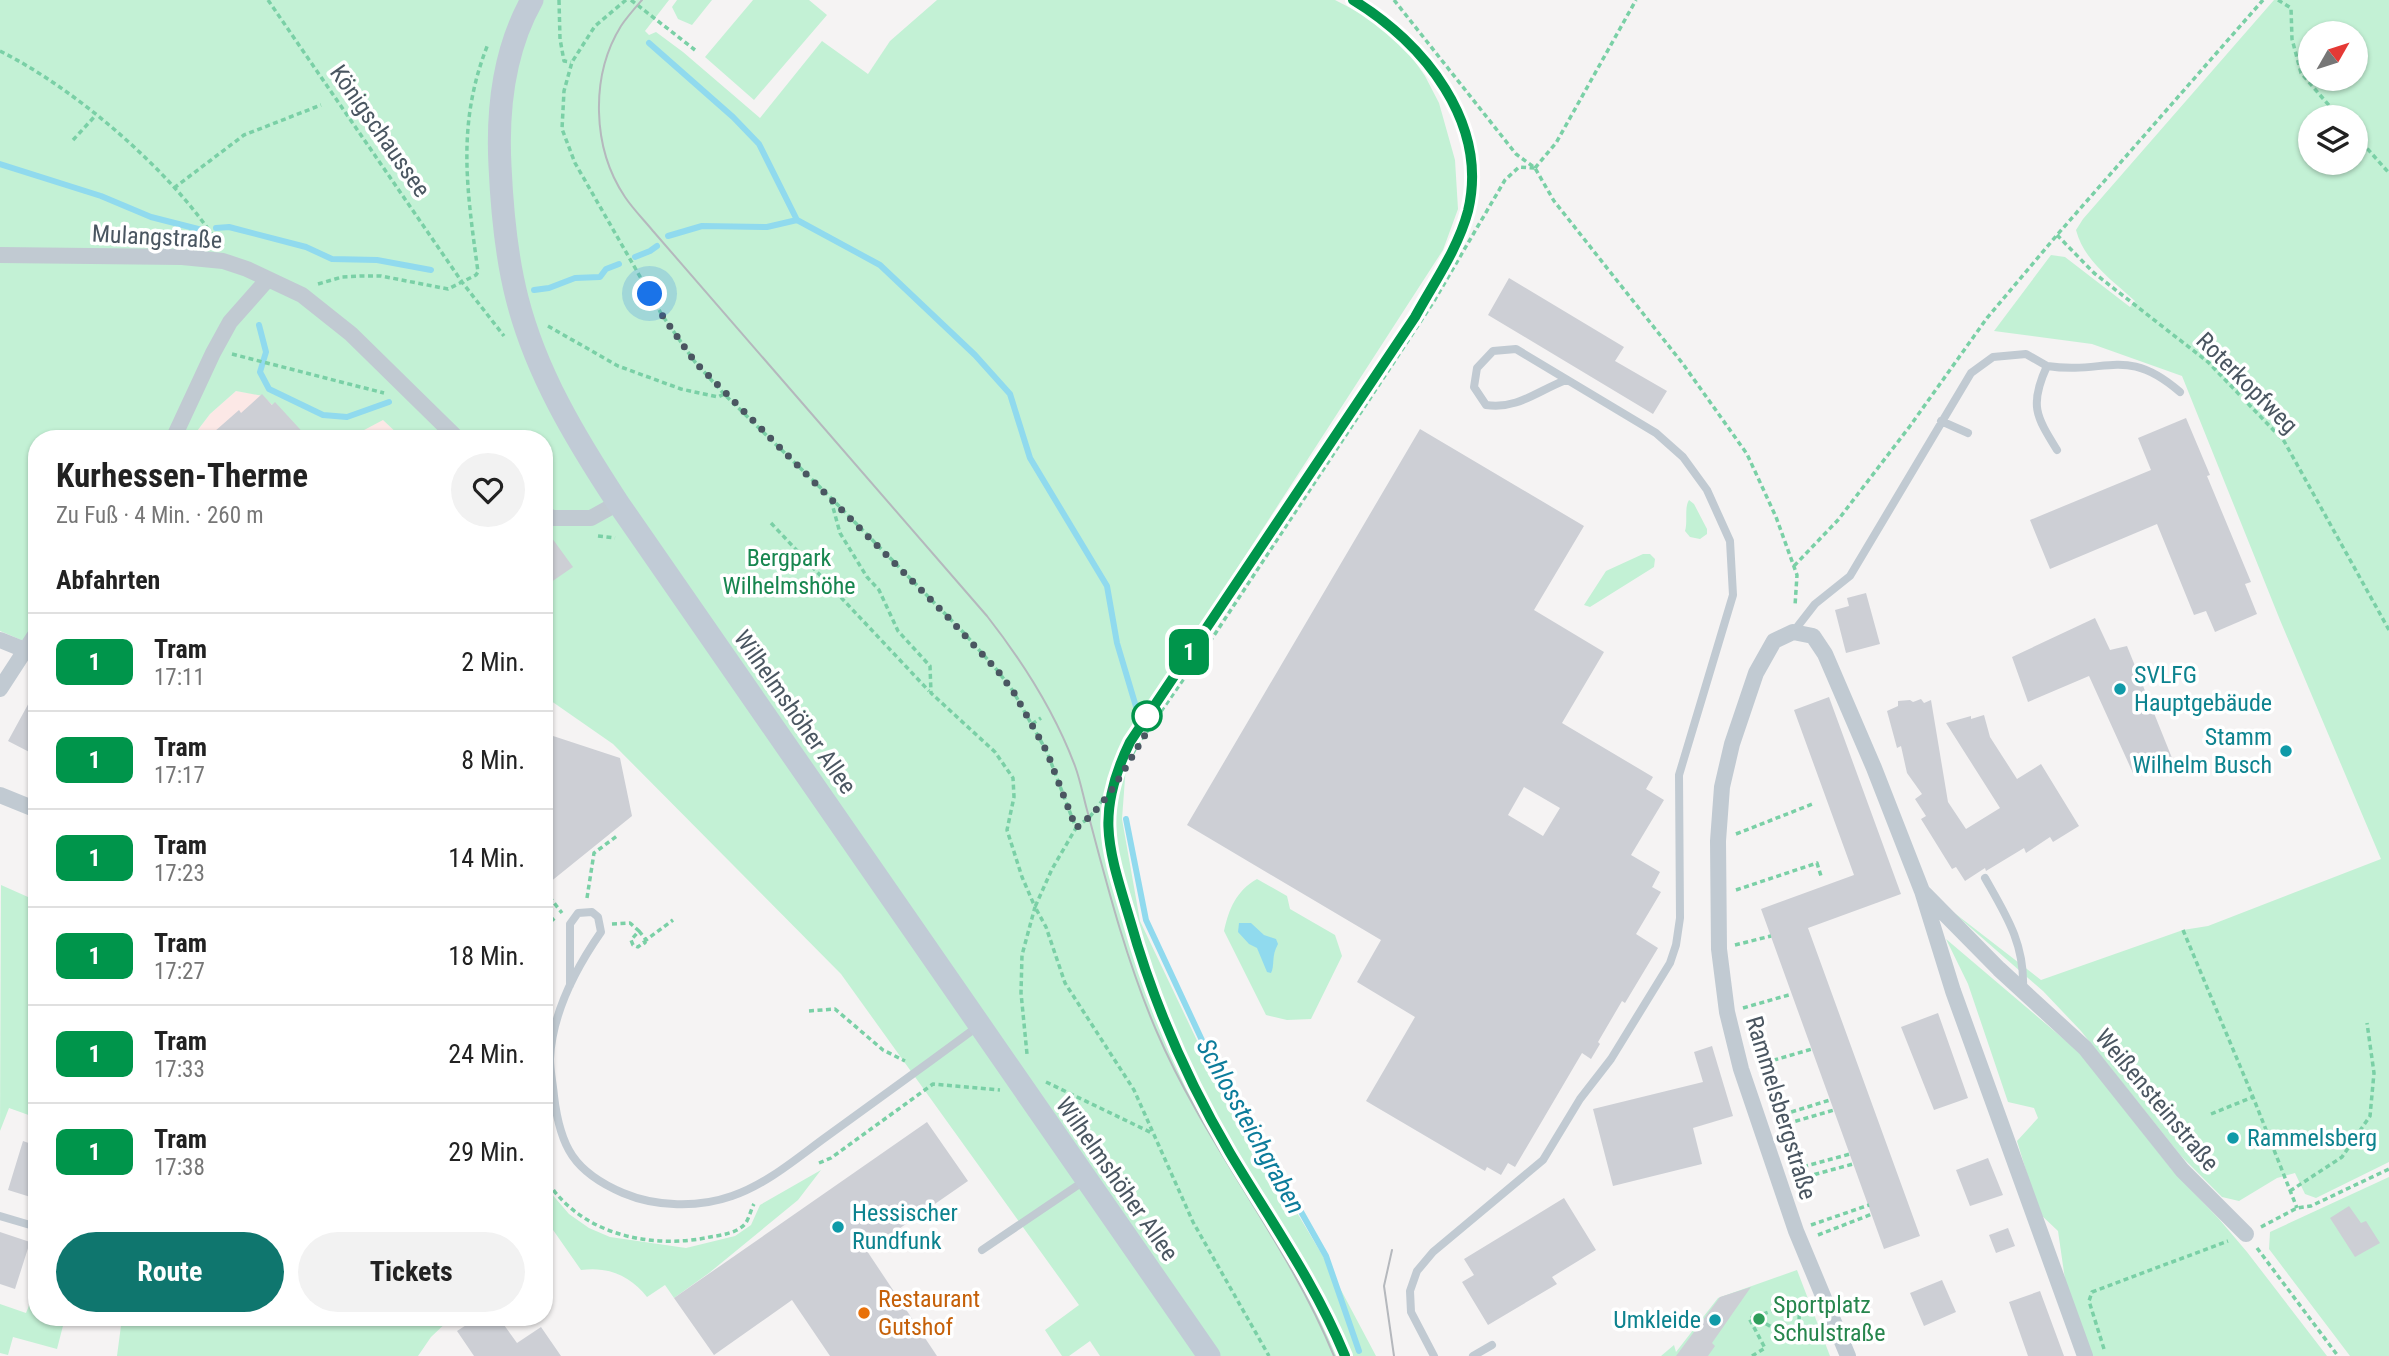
<!DOCTYPE html>
<html lang="de">
<head>
<meta charset="utf-8">
<style>
  :root { --surface:#fff; --page:#f2f2f2; --text:#222; --muted:#767676; --line:#e0e0e0; --accent:#0f766e }
  body { margin:0; font-family:"Roboto Condensed",sans-serif; background:var(--page); color:var(--text); height:100vh; display:flex; flex-direction:column; font-size:26px; white-space:nowrap }
  * { box-sizing:border-box; margin:0 }
  p { font-size:23px; color:var(--muted) }
  .icon { flex:none; width:38px; height:38px; fill:none; stroke:currentColor; stroke-width:2; stroke-linecap:round; stroke-linejoin:round }
  .map { position:relative; flex:1; overflow:hidden }
  .details { position:absolute; left:28px; top:430px; width:525px; height:896px; display:flex; flex-direction:column; background:var(--surface); border-radius:28px; box-shadow:0 2px 5px #0004 }
  .details>* { flex:none }
  .badge { padding:0 14px; border-radius:10px; font-size:24px; line-height:46px }
  .needle { width:46px; rotate:51deg }
  .controls { position:absolute; left:2298px; top:21px; display:grid; gap:14px }
  .controls a { display:grid; place-items:center; width:70px; height:70px; border-radius:50%; background:var(--surface); box-shadow:0 2px 5px #0004; font-size:35px }
  .you { position:absolute; width:35px; height:35px; margin:-18px; border:5px solid #fff; border-radius:50%; background:#1a73e8; box-shadow:0 0 0 10px #1a73e833 }
  .map>.badge { position:absolute; translate:-50% -50%; box-shadow:0 0 0 4px #fff }
  h2 { padding:0 28px; font-size:26px; line-height:63px }
  .round { display:grid; place-items:center; flex:none; width:74px; height:74px; border-radius:37px; background:var(--page) }
  .overview { display:flex; align-items:center; justify-content:space-between; height:119px; padding:0 28px }
  h1 { font-size:33px; font-weight:700; line-height:52px }
  .button { display:flex; gap:14px; margin-top:auto; padding:14px 28px }
  .button a { flex:1; height:80px; border-radius:42px; background:var(--accent); color:#fff; font-size:28px; font-weight:700; line-height:80px; text-align:center }
  .button a+a { background:var(--page); color:var(--text) }
  ul { padding:0; list-style:none }
  li { display:flex; align-items:center; gap:21px; height:98px; padding:0 28px; border-top:2px solid var(--line) }
  li div { flex:1 }
  li b { display:block; font-size:26px }
  li em { font-style:normal }
  li .badge { min-width:77px; font-weight:700; text-align:center }
  .map>svg:first-child { display:block }
</style>
</head>
<body>
<div class="map">
<svg width="2389" height="1356" viewBox="0 0 2389 1356">
  <rect width="100%" height="100%" fill="#f5f3f3"/>
  <!-- medical -->
  <path fill="#fce8e6" d="M236,391L376,413L403,439H191L210,414Z"/>
  <!-- green -->
  <path fill="#c3f1d5" fill-rule="evenodd" d="M0,0H669L645,31L649,35L656,32L683,52L760,118L822,41L868,74L890,41L937,0H1335L1366,16L1402,43L1425,76L1439,103L1455,160L1458,209L1443,250L1132,731L1128,738L1122,819L1140,921L1223,1095L1274,1174L1324,1258L1376,1356H1100L1090,1341L1069,1356H1062L1045,1330L1079,1305L841,974L613,744L544,696V439H403L383,420L349,438L341,439L324,430L310,436L302,433L263,396L236,391L210,414L191,439H37V650L26,642L0,631Z
    M677,0H712L692,25L678,19L672,7Z
    M753,0H809L827,15L754,100L705,57Z
    M2274,0H2389V1162L2316,1198L2305,1194L2295,1173L2277,1178L2239,1201L2222,1197L2181,1156L2081,1031L2043,991L1948,908L2041,980L2183,930L2208,926L2381,859L2280,620L2182,376L2092,344L1994,331L2051,255L2065,257L2130,307L2135,301C2112,280 2084,261 2076,230L2083,219ZM2310,33H2356V79H2310ZM2310,117H2356V163H2310Z
    M1689,500L1694,504L1707,529V534L1700,539L1690,537L1685,531C1688,521 1684,508 1689,500Z
    M1643,554H1650L1655,559L1654,567L1590,607L1584,605L1606,571Z
    M1257,879L1287,896L1290,909L1335,935L1342,956L1311,1019L1287,1020L1266,1015L1224,931C1229,909 1236,891 1257,879Z
    M1,885L37,901V1118L9,1108L0,1131Z
    M1946,939L2079,1052L2173,1171L2219,1219L2247,1252L2327,1356H2090L2067,1293L2058,1231L2039,1213L2017,1141L2038,1118L2034,1108L2008,1102L1968,984Z
    M821,1170L798,1200L709,1273L674,1298L665,1285L647,1297C631,1276 607,1266 581,1270L544,1217V1185L569,1214L589,1228L610,1237L686,1248L735,1236L751,1225L760,1205Z
    M2389,1177V1356H2350L2269,1249L2270,1232Z
    M1797,1270L1830,1356H1661L1674,1345L1676,1352L1718,1298Z
    M32,1298L37,1300V1318H65L57,1349L13,1337L8,1355L0,1353V1304L26,1313Z
    M122,1318H451L431,1337L418,1356H117Z"/>
  <!-- water -->
  <path fill="#90daee" d="M1239,923H1251L1264,935L1276,939L1278,944C1271,956 1275,966 1271,973L1267,972L1257,948L1249,944L1238,932Z"/>
  <g fill="none" stroke-linecap="round" stroke-linejoin="round">
    <!-- stream -->
    <path stroke="#90daee" stroke-width="6" d="M649,43L733,117L759,144L797,220
      M0,164L101,196L151,217L202,230
      M216,228L229,227L306,247L332,259L377,260L431,270
      M668,236L702,226L767,227L797,220L880,265L975,355L1010,394L1030,458L1107,586L1117,643L1137,710
      M635,257L650,251L657,246
      M534,290L549,288L575,278L600,277L606,269L619,264
      M259,325L266,352L260,372L269,389L323,415L347,417L389,402
      M1126,819L1146,920L1227,1094L1278,1171L1326,1256L1359,1351"/>
  </g>
  <!-- building -->
  <path fill="#cdcfd5" fill-rule="evenodd" d="M1509,278L1624,347L1615,361L1667,391L1653,414L1488,315Z
    M262,394L272,405L275,402L309,439H206L239,410L241,413Z
    M2186,418L2210,475L2207,476L2251,582L2245,584L2257,614L2215,632L2206,611L2194,615L2157,524L2050,569L2030,520L2151,470L2138,438Z
    M1420,429L1584,526L1534,610L1604,652L1562,723L1653,777L1646,789L1664,800L1631,855L1660,872L1652,887L1661,892L1636,934L1658,948L1625,1003L1622,1001L1598,1042L1600,1044L1591,1059L1582,1053L1515,1167L1508,1163L1501,1175L1487,1167L1485,1171L1366,1101L1415,1017L1357,982L1381,940L1187,825ZM1524,787L1560,808L1543,836L1508,815Z
    M544,527L573,567L544,587Z
    M1866,593L1880,644L1846,653L1835,610L1849,606L1847,598Z
    M2095,618L2110,650L2127,646L2172,758L2133,773L2089,676L2028,702L2012,657Z
    M37,688V756L8,741Z
    M1829,697L1901,894L1808,928L1920,1236L1884,1249L1761,909L1854,875L1794,710Z
    M1921,699L1924,703L1931,700L1948,802L1966,829L2000,808L1946,723L1971,716V719L1984,715L1990,737L2017,779L2041,764L2079,826L2053,842L2050,837L2026,853L2024,848L1986,871L1985,868L1965,881L1956,867L1952,869L1921,819L1926,816L1915,799L1922,794L1907,773L1901,746L1897,748L1887,711L1898,706V701L1910,700L1913,702Z
    M544,733L620,758L632,816L544,887Z
    M1938,1013L1968,1098L1934,1110L1901,1027Z
    M1712,1046L1733,1116L1693,1128L1702,1164L1613,1186L1593,1109L1703,1082L1694,1052Z
    M927,1122L968,1181L867,1251L937,1356H830L792,1300L714,1355L674,1298Z
    M23,1141L37,1146V1199L8,1190Z
    M1988,1158L2003,1195L1970,1206L1956,1170Z
    M1564,1198L1596,1250L1552,1277L1557,1284L1488,1325L1462,1282L1474,1275L1464,1259Z
    M2349,1206L2361,1223L2366,1221L2380,1243L2355,1257L2330,1218Z
    M2008,1228L2015,1246L1996,1253L1989,1235Z
    M0,1232L30,1242L15,1289L0,1284Z
    M1942,1280L1956,1312L1924,1326L1910,1293Z
    M1751,1287L1712,1343L1715,1346L1708,1356H1676L1720,1297Z
    M2040,1291L2064,1356H2028L2009,1302Z
    M477,1318H499L517,1343L541,1327L561,1356H474L457,1331Z"/>
  <g fill="none" stroke-linecap="round" stroke-linejoin="round">
    <!-- path -->
    <path stroke="#7ad0a6" stroke-width="3.5" stroke-dasharray="5 3.5" stroke-linecap="butt" d="M268,0L462,282L504,336
      M559,0L560,39L564,61L571,62
      M626,0L595,26L572,62L564,91L562,129L575,163L662,315L695,362L724,394
      M631,0L695,50
      M1394,0L1516,154L1535,168L1554,201L1683,364L1747,454L1776,517L1797,575L1795,606
      M2278,0L2291,8L2292,39L2301,73L2339,117
      M0,51C76,89 171,171 217,242
      M2356,136L2389,173
      M73,140L96,115
      M1535,168L1556,143L1636,0
      M174,188L244,135L321,105
      M2057,235L2094,273L2208,362L2284,441L2389,630
      M318,284L342,277L361,276H381L448,289L476,275L478,272C467,190 456,124 488,44
      M548,326L618,366L681,389L718,397L724,394L831,498L964,633L997,670L1013,691L1047,752L1076,828L1052,869L1035,907L1046,927L1065,983L1134,1090L1193,1222L1269,1356
      M232,354L384,393
      M831,500L840,533L867,577L879,590L898,631L930,666L931,693L995,752L1013,778L1014,797L1007,830L1022,877L1035,907L1022,955L1021,993L1027,1054
      M771,523L929,691
      M598,536L615,538
      M1794,566L1838,520L1910,426L1987,318L2057,235L2263,0
      M1032,724L1041,718
      M1076,827L1089,818L1111,789L1139,743L1215,634L1434,301L1505,180L1519,167L1535,168
      M1736,834L1815,803
      M544,890L562,913
      M1736,890L1817,863L1821,876
      M587,898L594,853L617,836
      M612,924L630,923L639,931L631,940L633,945L638,947L644,942L646,944
      M544,927L556,917
      M2183,930L2253,1097L2297,1208
      M639,931L646,940L673,920
      M1735,945L1771,936
      M1743,1008L1792,994
      M809,1011L835,1009L883,1050L905,1061
      M1757,1065L1812,1049
      M1046,1082L1152,1133
      M2211,1114L2253,1097
      M1775,1117L1830,1100
      M1779,1126L1834,1110
      M819,1163L831,1158L933,1084L1000,1090
      M1795,1169L1850,1154
      M544,1176C577,1234 650,1250 710,1237C722,1235 737,1233 745,1224C749,1219 751,1209 754,1204
      M1798,1179L1853,1164
      M2290,1191L2342,1157L2370,1116L2374,1073L2367,1023
      M1811,1225L1869,1205
      M2261,1227L2297,1208L2311,1206L2389,1169
      M1818,1235L1872,1214
      M2257,1248L2338,1356
      M1755,1317L1801,1300
      M2104,1349L2089,1301L2092,1292L2228,1241
      M1752,1356L1765,1348L1749,1318L1754,1317L1798,1342L1800,1300"/>
    <!-- service -->
    <path stroke="#c1cad2" stroke-width="8" d="M2047,366C2107,375 2126,345 2180,392
      M1941,421L1968,433
      M1794,631L1815,604L1850,576L1971,373L1993,357L2026,354L2047,366C2029,405 2036,416 2057,450
      M1985,878C2006,915 2025,944 2023,989
      M570,985V924L578,913L592,912L598,917L601,932C576,968 552,1013 550,1059C550,1071 553,1084 554,1096C560,1147 574,1172 623,1193C656,1207 698,1208 732,1196C767,1184 797,1158 826,1137C877,1100 927,1064 977,1027
      M0,1216L37,1227
      M982,1250L1084,1181
      M1434,1356L1411,1312L1410,1291L1417,1271L1433,1252L1543,1160L1580,1099L1611,1059L1670,963L1676,945L1680,918L1679,775L1733,595L1730,541L1707,490L1683,457L1656,433L1516,349L1493,351L1477,368L1474,387L1486,405C1517,410 1539,390 1566,380
      M1473,1356L1492,1345"/>
    <!-- minor -->
    <path stroke="#c1cad2" stroke-width="16" d="M0,255L182,257L223,261L247,269L302,295L351,334L458,439
      M173,439L213,353L230,322L268,279
      M544,514L553,518H591L618,503
      M0,640L25,650
      M0,689L37,632
      M0,795L37,810
      M1924,893L1999,969L2085,1048L2182,1170L2246,1234
      M1848,1356L1796,1231L1741,1069L1727,1012L1719,949L1718,841L1722,787L1732,744L1756,673L1774,641L1793,632L1813,636L1825,654L1874,768L1922,891L1953,991L2085,1356"/>
    <!-- secondary -->
    <path stroke="#c1cbd6" stroke-width="23" d="M532,0C504,50 497,109 500,166C502,210 506,255 517,298C536,373 576,439 618,503L1209,1356"/>
    <!-- tram -->
    <path stroke="#b5b8bd" stroke-width="2" d="M642,0C635,8 627,17 621,26C590,76 592,148 625,197C633,209 644,220 653,231L987,616C1023,662 1054,710 1075,766C1081,782 1084,801 1089,817C1108,889 1127,962 1156,1030C1205,1145 1287,1241 1334,1356
      M1221,1137L1164,1024L1137,946L1112,860L1108,812L1111,789L1130,742L1414,317C1433,284 1458,249 1468,211C1489,123 1424,43 1353,0
      M1392,1250L1384,1286L1394,1356"/>
  </g>
  <g fill="none" stroke-linecap="round" stroke-linejoin="round">
    <defs>
      <path id="line" d="M1345,1356C1315,1283 1270,1220 1230,1153C1187,1080 1153,1002 1130,920C1108,847 1095,814 1130,742L1415,317C1433,284 1458,249 1468,211C1489,123 1424,43 1353,0"/>
    </defs>
    <!-- line casing -->
    <use href="#line" stroke="#fff" stroke-width="16"/>
    <!-- line -->
    <use href="#line" stroke="#00954b" stroke-width="10"/>
    <!-- walk -->
    <path stroke="#4a5661" stroke-width="7" stroke-dasharray="0 12.6" d="M650,294L662,315L695,362L945,614L997,670L1013,691L1047,752L1076,828C1111,803 1130,756 1154,721L1147,716"/>
  </g>
  <!-- markers -->
  <g fill="#0f9aa8" stroke="#fff" stroke-width="2.5">
    <circle cx="2120" cy="689" r="7"/>
    <circle cx="2286" cy="751" r="7"/>
    <circle cx="2233" cy="1138" r="7"/>
    <circle cx="838" cy="1227" r="7"/>
    <circle cx="1715" cy="1320" r="7"/>
  </g>
  <circle fill="#fff" stroke="#00954b" stroke-width="3.5" cx="1147" cy="716" r="14"/>
  <circle fill="#e8710a" stroke="#fff" stroke-width="2.5" cx="864" cy="1313" r="7"/>
  <circle fill="#2e9e5b" stroke="#fff" stroke-width="2.5" cx="1759" cy="1319" r="7"/>
  <g text-anchor="middle" stroke-width="7" stroke-linejoin="round" paint-order="stroke">
    <!-- street labels -->
    <g font-size="24" fill="#4a5661" stroke="#fff">
      <text transform="translate(380 131) rotate(55)" y="8">Königschaussee</text>
      <text transform="translate(157 237) rotate(3)" y="8">Mulangstraße</text>
      <text transform="translate(2247 383) rotate(45)" y="8">Roterkopfweg</text>
      <text transform="translate(795 712) rotate(55)" y="8">Wilhelmshöher Allee</text>
      <text transform="translate(2157 1100) rotate(50)" y="8">Weißensteinstraße</text>
      <text transform="translate(1781 1108) rotate(73)" y="8">Rammelsbergstraße</text>
      <text transform="translate(1117 1179) rotate(55)" y="8">Wilhelmshöher Allee</text>
    </g>
    <!-- park labels -->
    <g font-size="24" fill="#17864f" stroke="#fff">
      <text x="789" y="566">Bergpark<tspan x="789" dy="28">Wilhelmshöhe</tspan></text>
    </g>
    <!-- culture labels -->
    <g font-size="24" fill="#0d838f" stroke="#fff" text-anchor="start">
      <text x="2134" y="683">SVLFG<tspan x="2134" dy="28">Hauptgebäude</tspan></text>
      <text x="2272" y="745" text-anchor="end">Stamm<tspan x="2272" dy="28">Wilhelm Busch</tspan></text>
      <text x="2247" y="1146">Rammelsberg</text>
      <text x="852" y="1221">Hessischer<tspan x="852" dy="28">Rundfunk</tspan></text>
      <text x="1701" y="1328" text-anchor="end">Umkleide</text>
    </g>
    <!-- food labels -->
    <g font-size="24" fill="#c56008" stroke="#fff" text-anchor="start">
      <text x="878" y="1307">Restaurant<tspan x="878" dy="28">Gutshof</tspan></text>
    </g>
    <!-- leisure labels -->
    <g font-size="24" fill="#27864d" stroke="#fff" text-anchor="start">
      <text x="1773" y="1313">Sportplatz<tspan x="1773" dy="28">Schulstraße</tspan></text>
    </g>
    <!-- water labels -->
    <g font-size="26" font-style="italic" fill="#0c7c9b" stroke="#fff">
      <text transform="translate(1251 1126) rotate(61)" y="9">Schlossteichgraben</text>
    </g>
  </g>
</svg>
<div class="controls">
<a><svg class="needle" viewBox="-14 -14 28 28"><path d="M0-13l5 13h-10z" fill="#e53935"/><path d="M0 13l5-13h-10z" fill="#767676"/></svg></a>
<a><svg class="icon" aria-label="layers" viewBox="0 0 24 24"><path d="M12 4l9 5-9 5-9-5zM3 14l9 5 9-5"/></svg></a>
</div>
<div class="you" style="left:650px;top:294px"></div>
<b class="badge" style="left:1189px;top:652px;background:#00954b;color:#fff">1</b>
<section class="details">
<div class="overview"><div><h1>Kurhessen-Therme</h1><p>Zu Fuß · 4 Min. · 260 m</p></div><a class="round"><svg class="icon" aria-label="heart" viewBox="0 0 24 24"><path d="M12 20l-8-8c-3-5 5-10 8-4 3-6 11-1 8 4z"/></svg></a></div>
<h2>Abfahrten</h2>
<ul>
<li><span class="badge" style="background:#00954b;color:#fff">1</span><div><b>Tram</b><p>17:11</p></div><em>2 Min.</em></li>
<li><span class="badge" style="background:#00954b;color:#fff">1</span><div><b>Tram</b><p>17:17</p></div><em>8 Min.</em></li>
<li><span class="badge" style="background:#00954b;color:#fff">1</span><div><b>Tram</b><p>17:23</p></div><em>14 Min.</em></li>
<li><span class="badge" style="background:#00954b;color:#fff">1</span><div><b>Tram</b><p>17:27</p></div><em>18 Min.</em></li>
<li><span class="badge" style="background:#00954b;color:#fff">1</span><div><b>Tram</b><p>17:33</p></div><em>24 Min.</em></li>
<li><span class="badge" style="background:#00954b;color:#fff">1</span><div><b>Tram</b><p>17:38</p></div><em>29 Min.</em></li>
</ul>
<div class="button"><a>Route</a><a>Tickets</a></div>
</section>
</div>
</body>
</html>
